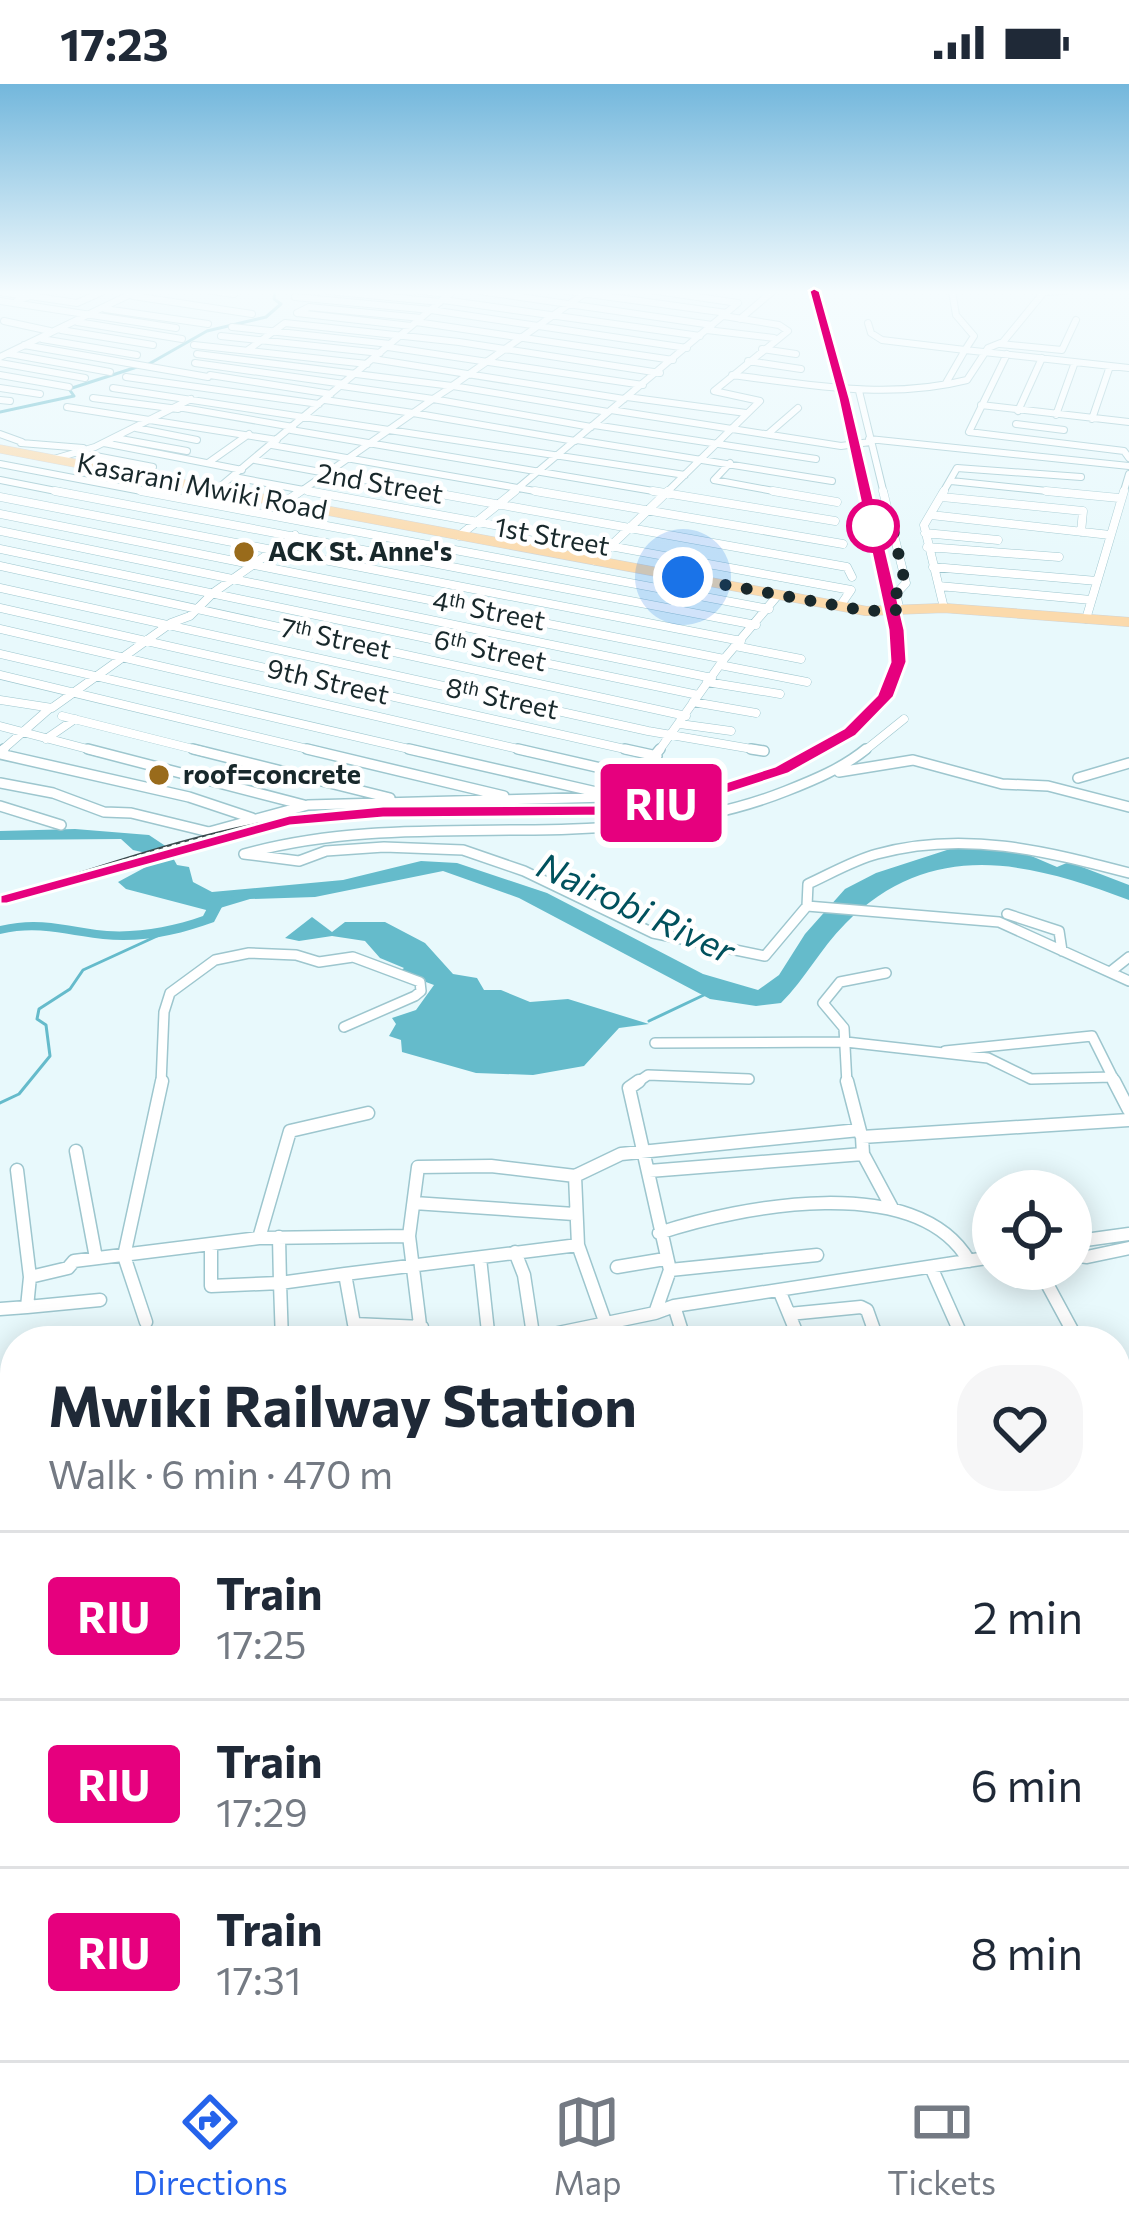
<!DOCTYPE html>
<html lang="en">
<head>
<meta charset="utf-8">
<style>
  :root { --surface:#fff; --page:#f6f6f7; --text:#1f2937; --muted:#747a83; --line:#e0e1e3; --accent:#2563eb }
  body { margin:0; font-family:Commissioner,sans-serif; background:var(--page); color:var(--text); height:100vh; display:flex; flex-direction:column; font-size:45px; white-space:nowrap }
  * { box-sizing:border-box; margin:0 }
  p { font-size:39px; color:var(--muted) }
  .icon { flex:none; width:66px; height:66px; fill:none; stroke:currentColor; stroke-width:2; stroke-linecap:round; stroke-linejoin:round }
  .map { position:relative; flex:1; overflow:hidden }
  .details { position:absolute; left:0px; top:1242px; width:1131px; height:735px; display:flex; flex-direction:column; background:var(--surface); border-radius:48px 48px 0 0; box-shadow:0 6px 30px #0003 }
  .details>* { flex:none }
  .badge { padding:0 24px; border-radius:9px; font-size:42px; line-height:78px }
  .buttons { position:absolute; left:972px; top:1086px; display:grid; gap:24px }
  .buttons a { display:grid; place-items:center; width:120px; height:120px; border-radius:50%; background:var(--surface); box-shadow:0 6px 30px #0003; font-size:60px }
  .you { position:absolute; width:60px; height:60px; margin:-30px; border:9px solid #fff; border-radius:50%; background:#1a73e8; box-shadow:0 0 0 18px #1a73e833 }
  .map>.badge { position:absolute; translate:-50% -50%; box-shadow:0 0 0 6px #fff }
  .round { display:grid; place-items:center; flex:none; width:126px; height:126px; border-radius:48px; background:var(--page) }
  .head { display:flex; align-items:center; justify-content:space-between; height:204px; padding:0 48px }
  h1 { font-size:57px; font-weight:700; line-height:90px }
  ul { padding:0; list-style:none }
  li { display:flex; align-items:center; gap:36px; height:168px; padding:0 48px; border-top:3px solid var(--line) }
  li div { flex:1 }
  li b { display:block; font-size:45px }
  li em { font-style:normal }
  li .badge { min-width:132px; font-weight:700; text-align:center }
  .status { display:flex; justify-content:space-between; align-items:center; height:84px; padding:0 60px; background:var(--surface); direction:ltr }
  .status svg { height:33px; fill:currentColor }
  .dock { display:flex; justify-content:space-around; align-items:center; height:168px; border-top:3px solid var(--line); background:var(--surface); font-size:33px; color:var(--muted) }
  .dock a { display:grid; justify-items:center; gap:6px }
  .dock .selected { color:var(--accent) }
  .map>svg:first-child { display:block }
</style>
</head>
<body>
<div class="status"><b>17:23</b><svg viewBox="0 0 49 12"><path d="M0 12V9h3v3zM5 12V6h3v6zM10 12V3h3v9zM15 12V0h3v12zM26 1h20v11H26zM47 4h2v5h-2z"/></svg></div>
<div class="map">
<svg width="1129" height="1976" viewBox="0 0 1129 1976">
  <rect width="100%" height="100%" fill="#e8f9fc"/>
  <!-- water -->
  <path fill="#65bbcb" d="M75,745L149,751L167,763L177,781L189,783L193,798L212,808L343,796L421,777L457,779L547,809L703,890L758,906L779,891L805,850L845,805L876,789L950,765L972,763L1029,771L1057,783L1069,778L1129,801V816C1027,777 931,754 845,840C821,864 805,895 781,919L756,922L710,915L519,814L443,787L315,813L250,815L210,827L126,805L118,798L157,777L155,771L133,766L121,755L0,756V747Z
    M312,833L332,848L345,838H385L425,859L453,890L477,894L484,906H501L530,918L568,915L649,940L619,944L584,982L533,991L476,989L402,968L401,956L389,952L396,940L392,934L416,926L434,901L399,888L404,884L380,874L365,857L332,852L299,857L285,854Z"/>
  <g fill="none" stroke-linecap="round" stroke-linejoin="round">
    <!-- stream -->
    <path stroke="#65bbcb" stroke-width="3" d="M147,281L207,247L266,233L281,220L274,215L275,207
      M0,328L74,312L69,305L137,283
      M649,937L706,910
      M0,1019L19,1010L50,972L46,941L37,935L39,925L70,905L83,886L168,847"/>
    <!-- river -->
    <path fill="#65bbcb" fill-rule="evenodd" d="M228,810L235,814L223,821L214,838C179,851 141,859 103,855C64,851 40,841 0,850V842C41,832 67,843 107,847C139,849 172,843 203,832L212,815Z"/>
    <defs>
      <path id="minor-far4" d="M212,207L234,210
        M328,207L440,218
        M420,207L450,210
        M479,207L712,241
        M567,207L727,229
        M952,207L956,231L974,252L965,266L1129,284
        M0,208L26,212
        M133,212L252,230
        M295,213L431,226L687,264
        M443,216L700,252
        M0,217L176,244
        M17,217L30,212L77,219L104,207
        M105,225L208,240
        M297,229L309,223L421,234
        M297,229L411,242
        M740,235L773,207
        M4,237L50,247
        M77,238L182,255
        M416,238L673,276
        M868,239L871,249L882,256L965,266L946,299
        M232,243L390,260
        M61,246L153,261
        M707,246L774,254
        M221,252L380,269
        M42,255L137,271
        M1000,260L1062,266L1076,236
        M24,261L208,293
        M194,261L367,280
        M388,263L643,301
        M762,265L796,270
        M248,266L285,239L459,258L660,289
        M10,270L110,288
        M197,270L452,302L588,207
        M1007,270L969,348L1124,367L1129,374
        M0,273L137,207
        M373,275L624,315
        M748,277L801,285
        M0,279L85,294
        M195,279L344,300
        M0,291L69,303
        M210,291L331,310
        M732,291C812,301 888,316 967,296L988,264L1003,258L1044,208L1065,207
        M126,293L319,320
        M0,304L40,310
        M113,304L685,391
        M859,307L884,410
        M627,313L746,329
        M93,314L178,325
        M0,316L10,317
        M325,316L413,329L433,315L342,302
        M981,321L1129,338
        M67,323L277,356
        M178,323L293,343
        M611,326L841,362L870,358
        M1018,327L1042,274
        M1056,331L1075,278
        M1092,335L1110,282
        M1016,340L1064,346
        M594,341L816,375
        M591,343L433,315L453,302L608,328
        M136,344L197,356
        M291,346L671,410
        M0,350L22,358
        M768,350L798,324
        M115,354L187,367
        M869,355L1129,382
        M577,356L832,397
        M21,359L83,364
        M104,359L242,386
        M272,361L552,410
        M80,369L153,383
        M54,375L95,363L191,315
        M255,376L441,410
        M208,379L249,350
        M730,379L714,396L790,410
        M0,380L157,410
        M234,393L325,410
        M0,396L71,410
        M951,397L1076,410
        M216,406L453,207
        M297,410L413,329L575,357
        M511,410L738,219L657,207
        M665,410L760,317L714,307L788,247L779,241L724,232
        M942,410L957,384L1081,393
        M1123,410L1129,390"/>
      <path id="minor-far3" d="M55,407L756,541
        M141,407L769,525
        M308,407L851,506L840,522
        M424,407L847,483L852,493
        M535,407L843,460
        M653,407L835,437
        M773,407L837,418
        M883,407L906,499L896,510L900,527
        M944,407L924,441L944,524
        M1046,407L1119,414
        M0,413L741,557
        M942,413L1083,427L1081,448
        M283,419L301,407
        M0,430L724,575
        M931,431L1110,451
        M0,447L712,594
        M925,449L998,456
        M459,452L515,407
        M927,463L1059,473
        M0,465L698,611
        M595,477L668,407
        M0,482L686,632
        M933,483L1097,497
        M939,502L1091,516
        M0,504L648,647L764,667
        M0,524L638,668
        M1086,535L1124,407
        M0,545L531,668
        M735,562L801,575
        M0,570L422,668
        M720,581L807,598
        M0,591L320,668
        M707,598L780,610
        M0,616L52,624L171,539L190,532L213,509L295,451
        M693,618L756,629
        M62,632L205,668
        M680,640L731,647
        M0,642L99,668
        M46,655L75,635
        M0,668L49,625
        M658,668L724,575L778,511
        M863,668L904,635"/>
      <path id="minor-far2" d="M88,665L304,721
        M193,665L390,714
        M307,665L504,712
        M409,665L605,710
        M518,665L640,693
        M625,665L657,672
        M751,665L764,667
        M866,665C843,684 814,696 786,707C610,777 423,720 244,770L299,777L326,767L384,763L463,766L524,787L653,849L765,872L807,822L808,800C830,790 854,776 877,770C964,746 1045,767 1129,789
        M0,668L4,665
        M0,670L189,713L252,734
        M839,688L913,676L1002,700L1048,702L1129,723
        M1078,694L1129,679
        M0,699L53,709L104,728L131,729L209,748L308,721L608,713L625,707L660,665
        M0,722L61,741
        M807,822L999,838L1129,897
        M1007,830L1059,847L1062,867
        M1110,888L1129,873
        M655,959L846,958L988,974L1031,995L1113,993
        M945,967L1092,952L1116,1000
        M161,1000L164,928L170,909L215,876L249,869L296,871L319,878L353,873L420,898L421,907L415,912L344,943
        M635,1000L648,991L749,995
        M847,1000L844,944L823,919L840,898L886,889"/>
      <path id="minor-far1" d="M639,997L629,1004L670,1186L655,1229L674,1222
        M847,997L861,1051
        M1114,997L1129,1026
        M76,1067L96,1174
        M17,1086L30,1193
        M649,1087L863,1070
        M575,1092L578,1161
        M414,1119L574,1130
        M892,1124L863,1070L862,1053L1129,1036
        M659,1149C740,1122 917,1087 969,1177
        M409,1152L418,1083L491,1082L575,1092L621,1070L859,1046
        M279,1153L280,1199L345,1190L354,1240L422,1243
        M259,1154L290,1047L368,1029
        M1071,1158L1129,1150
        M211,1160V1202L280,1199L282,1257
        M515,1168L524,1191L534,1257
        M1071,1171L1087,1173L1129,1164
        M480,1174L489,1257
        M617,1183L665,1175
        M931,1183L964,1257
        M1039,1185L1078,1257
        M670,1186L817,1171
        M345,1190L578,1161L612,1257
        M779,1206L800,1257
        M27,1223L100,1216
        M0,1225L27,1223L30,1193L68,1184L74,1177L259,1154L409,1152L422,1257
        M789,1230L861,1223L867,1226L878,1257
        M146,1238L124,1172L162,997
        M534,1254L655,1229
        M685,1257L674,1222L993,1173
        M1116,1330L1129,1355
        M1116,1366L1129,1363"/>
      <path id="minor" d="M1116,1466L1129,1487
        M0,1552L15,1548
        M0,1621L15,1616
        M0,1696L15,1691
        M44,1962L45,1976
        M106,1962L111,1976
        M230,1962L233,1976
        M691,1962L694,1976
        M0,1971L26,1962"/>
      <path id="major-far1" d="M0,365L238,410"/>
      <path id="major" d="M222,407L866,527L944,524L1129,538"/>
    </defs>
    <!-- minor-far4 casing -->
    <use href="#minor-far4" stroke="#9dc6ce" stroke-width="8"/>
    <!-- minor-far3 casing -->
    <use href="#minor-far3" stroke="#9dc6ce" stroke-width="9"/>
    <!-- minor-far2 casing -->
    <use href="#minor-far2" stroke="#9dc6ce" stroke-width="12"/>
    <!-- minor-far1 casing -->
    <use href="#minor-far1" stroke="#9dc6ce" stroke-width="15"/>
    <!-- minor casing -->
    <use href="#minor" stroke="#9dc6ce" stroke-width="18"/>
    <!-- major-far1 casing -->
    <use href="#major-far1" stroke="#d1d4d5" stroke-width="9"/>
    <!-- major casing -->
    <use href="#major" stroke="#d1d4d5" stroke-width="10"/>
    <!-- minor-far4 -->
    <use href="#minor-far4" stroke="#fff" stroke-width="6"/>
    <!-- minor-far3 -->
    <use href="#minor-far3" stroke="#fff" stroke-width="8"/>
    <!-- minor-far2 -->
    <use href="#minor-far2" stroke="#fff" stroke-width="9"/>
    <!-- minor-far1 -->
    <use href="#minor-far1" stroke="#fff" stroke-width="12"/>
    <!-- minor -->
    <use href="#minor" stroke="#fff" stroke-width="15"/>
    <!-- major-far1 -->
    <use href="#major-far1" stroke="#fbdaac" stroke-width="8"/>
    <!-- major -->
    <use href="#major" stroke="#fbdaac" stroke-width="9"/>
    <defs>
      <path id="rail" d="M0,816C96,787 191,751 290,736C452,712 599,749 761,694C797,682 837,664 863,636C882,616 899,592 898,564L844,314L814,207"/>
    </defs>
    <!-- rail casing -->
    <use href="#rail" stroke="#39494c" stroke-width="6"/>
    <!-- rail -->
    <use href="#rail" stroke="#fff" stroke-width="3" stroke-dasharray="4.5" stroke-linecap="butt"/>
  </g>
  <!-- sky -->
  <linearGradient id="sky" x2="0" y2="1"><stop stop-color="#73b7dc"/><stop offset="0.43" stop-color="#f5fcfe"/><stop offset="1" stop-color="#f5fcfe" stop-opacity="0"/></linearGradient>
  <rect width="1129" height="484" fill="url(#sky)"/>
  <!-- line -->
  <path fill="#e6007e" stroke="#fff" stroke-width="3" d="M814,204L820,207L850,314L905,546L907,578L894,613L856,652L788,690L708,716L611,732L383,734L290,742L7,820H0V811L289,731L383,722L611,721L698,707L775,682L844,644L877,611L890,578L888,546L838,314L809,207Z"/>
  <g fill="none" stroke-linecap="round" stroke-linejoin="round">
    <!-- walk -->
    <path stroke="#18282b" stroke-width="12" stroke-dasharray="0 21.6" d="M683,493L866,527L900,526L896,510L905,499L892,441L873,442"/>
  </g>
  <!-- markers -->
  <circle fill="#fff" stroke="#e6007e" stroke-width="6" cx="873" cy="442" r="24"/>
  <g fill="#996b1b" stroke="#fff" stroke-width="4.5">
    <circle cx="244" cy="468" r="12"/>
    <circle cx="159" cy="691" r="12"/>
  </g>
  <g text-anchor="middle" stroke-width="9" stroke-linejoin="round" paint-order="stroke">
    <!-- far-street labels -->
    <g font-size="27" fill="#18282b" stroke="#fff">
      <text transform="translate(380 400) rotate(10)" y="9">2nd Street</text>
      <text transform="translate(202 403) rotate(11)" y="9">Kasarani Mwiki Road</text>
      <text transform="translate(552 453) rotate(10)" y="9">1st Street</text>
      <text transform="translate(489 527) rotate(11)" y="9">4ᵗʰ Street</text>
      <text transform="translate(336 555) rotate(12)" y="9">7ᵗʰ Street</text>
      <text transform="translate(490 567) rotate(12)" y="9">6ᵗʰ Street</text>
      <text transform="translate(328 598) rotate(13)" y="9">9th Street</text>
      <text transform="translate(502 615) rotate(12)" y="9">8ᵗʰ Street</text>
    </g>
    <!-- far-poi labels -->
    <g font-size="27" font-weight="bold" fill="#18282b" stroke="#fff" text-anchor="start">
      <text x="268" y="477">ACK St. Anne's</text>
      <text x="183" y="700">roof=concrete</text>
    </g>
    <!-- water labels -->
    <g font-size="36" font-style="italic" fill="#00515d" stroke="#fff">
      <text transform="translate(636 824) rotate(25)" y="13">Nairobi River</text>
    </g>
  </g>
</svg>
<div class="buttons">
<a><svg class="icon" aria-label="locate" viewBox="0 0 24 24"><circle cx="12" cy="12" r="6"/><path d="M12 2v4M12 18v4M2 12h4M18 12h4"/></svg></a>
</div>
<div class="you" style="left:683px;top:493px"></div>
<b class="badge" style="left:661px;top:719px;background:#e6007e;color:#fff">RIU</b>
<section class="details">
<div class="head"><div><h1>Mwiki Railway Station</h1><p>Walk · 6 min · 470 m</p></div><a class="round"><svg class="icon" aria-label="heart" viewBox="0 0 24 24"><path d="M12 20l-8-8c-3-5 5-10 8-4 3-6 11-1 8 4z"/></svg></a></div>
<ul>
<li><span class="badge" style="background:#e6007e;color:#fff">RIU</span><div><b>Train</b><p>17:25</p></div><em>2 min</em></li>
<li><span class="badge" style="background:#e6007e;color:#fff">RIU</span><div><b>Train</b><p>17:29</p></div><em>6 min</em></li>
<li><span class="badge" style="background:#e6007e;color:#fff">RIU</span><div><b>Train</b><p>17:31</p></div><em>8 min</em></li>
</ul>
</section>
</div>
<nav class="dock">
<a class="selected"><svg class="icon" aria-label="directions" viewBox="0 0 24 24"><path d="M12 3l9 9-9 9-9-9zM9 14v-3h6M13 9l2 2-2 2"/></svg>Directions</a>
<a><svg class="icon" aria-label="map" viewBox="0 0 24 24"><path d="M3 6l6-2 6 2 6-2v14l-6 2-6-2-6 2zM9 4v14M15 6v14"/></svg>Map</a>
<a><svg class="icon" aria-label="tickets" viewBox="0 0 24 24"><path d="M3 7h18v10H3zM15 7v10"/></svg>Tickets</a>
</nav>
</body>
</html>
